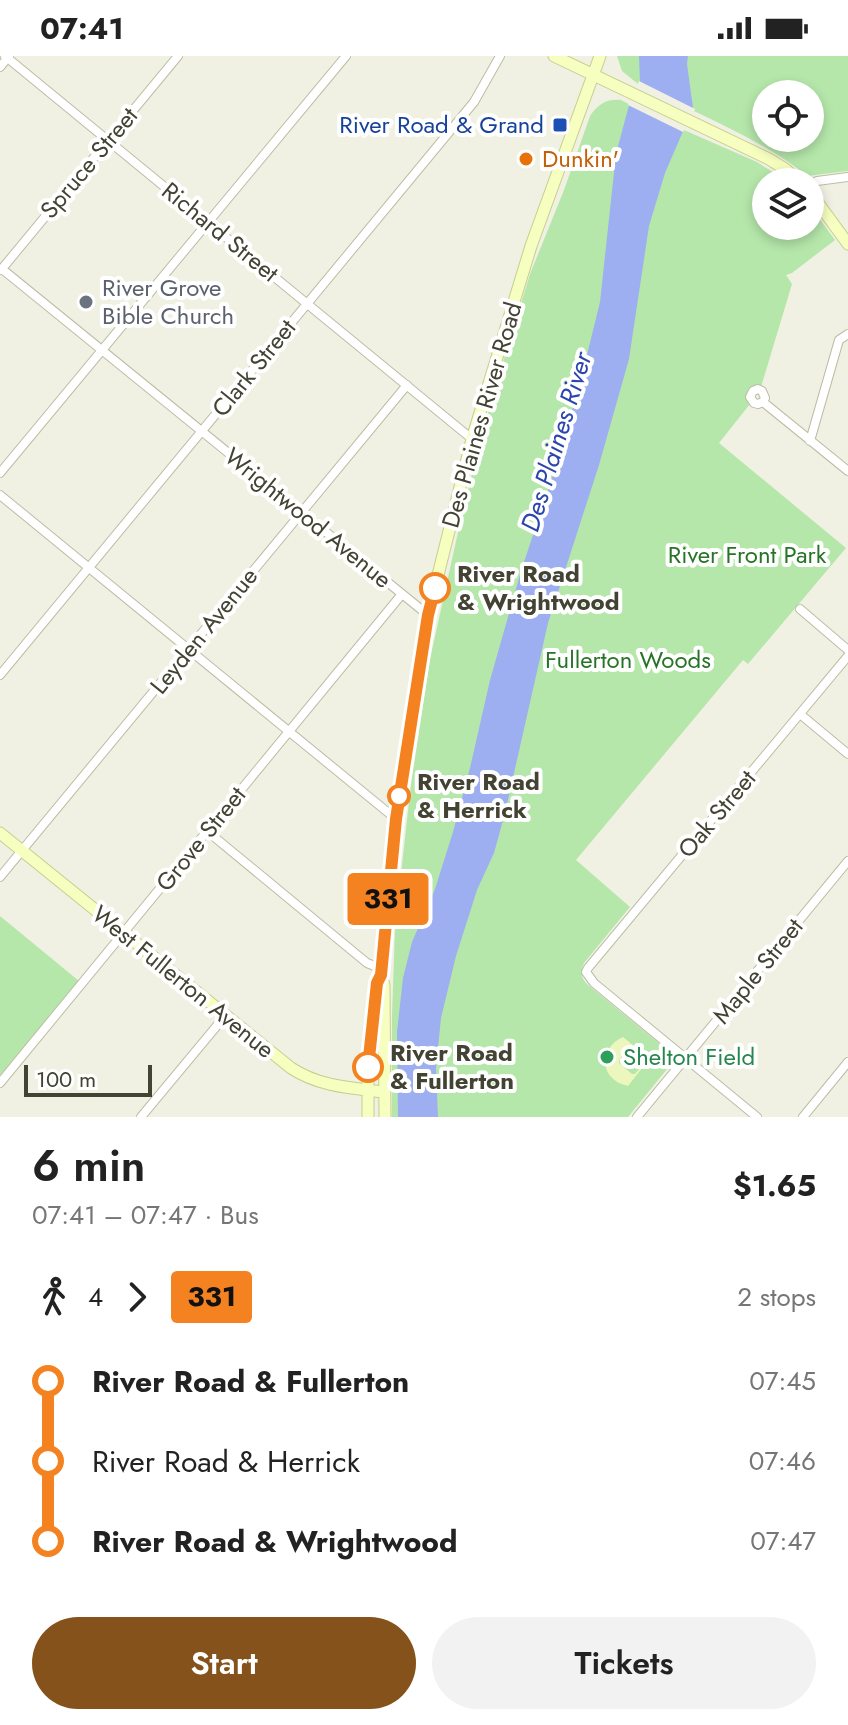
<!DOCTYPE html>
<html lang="en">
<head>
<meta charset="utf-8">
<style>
  :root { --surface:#fff; --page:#f2f2f2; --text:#222; --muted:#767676; --accent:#84521a }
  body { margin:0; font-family:Jost,sans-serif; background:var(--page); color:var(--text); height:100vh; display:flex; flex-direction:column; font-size:30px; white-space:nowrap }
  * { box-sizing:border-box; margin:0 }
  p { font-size:26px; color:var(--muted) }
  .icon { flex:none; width:44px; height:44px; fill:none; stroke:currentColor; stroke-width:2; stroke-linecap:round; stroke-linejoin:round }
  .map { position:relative; height:1061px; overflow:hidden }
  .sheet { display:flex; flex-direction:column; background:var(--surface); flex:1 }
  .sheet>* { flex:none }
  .badge { padding:0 16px; border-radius:6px; font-size:28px; line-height:52px }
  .tools { position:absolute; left:752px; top:24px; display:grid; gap:16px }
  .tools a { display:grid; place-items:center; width:72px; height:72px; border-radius:50%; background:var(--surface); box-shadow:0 4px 12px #0003; font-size:40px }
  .scale { position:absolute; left:24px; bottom:20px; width:128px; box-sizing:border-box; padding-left:8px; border:4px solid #434333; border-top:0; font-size:22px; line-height:28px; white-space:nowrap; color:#434333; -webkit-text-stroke:6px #fff; paint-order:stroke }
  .map>.badge { position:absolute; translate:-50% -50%; box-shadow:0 0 0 4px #fff }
  .legs { display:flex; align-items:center; gap:12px; height:88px; padding:0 32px; font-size:26px }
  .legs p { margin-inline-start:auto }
  .head { display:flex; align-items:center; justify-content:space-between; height:136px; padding:0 32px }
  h1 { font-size:44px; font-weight:600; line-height:60px }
  .action { display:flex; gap:16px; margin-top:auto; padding:16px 32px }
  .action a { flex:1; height:92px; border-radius:48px; background:var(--accent); color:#fff; font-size:32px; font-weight:600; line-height:92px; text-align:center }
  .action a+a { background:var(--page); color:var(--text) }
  ul { padding:0 32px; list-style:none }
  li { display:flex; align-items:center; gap:28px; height:80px; font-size:30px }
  li i { display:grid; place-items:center; width:12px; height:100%; margin:0 10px; background:currentColor }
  li i::after { content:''; width:20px; height:20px; margin:-10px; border:6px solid; border-radius:50%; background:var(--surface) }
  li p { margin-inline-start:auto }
  li:first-child i { background:linear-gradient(#0000 50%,currentColor 0) }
  li:last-child i { background:linear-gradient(currentColor 50%,#0000 0) }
  .status { display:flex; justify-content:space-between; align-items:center; height:56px; padding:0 40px; background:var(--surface); direction:ltr }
  .status svg { height:22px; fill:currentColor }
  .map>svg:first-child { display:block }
</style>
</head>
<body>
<div class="status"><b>07:41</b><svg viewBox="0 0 49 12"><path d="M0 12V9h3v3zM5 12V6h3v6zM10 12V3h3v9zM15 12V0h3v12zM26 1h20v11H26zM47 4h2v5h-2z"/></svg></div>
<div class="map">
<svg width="848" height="1061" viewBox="0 0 848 1061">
  <rect width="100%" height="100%" fill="#f0f1e3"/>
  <!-- green -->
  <path fill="#b5e7aa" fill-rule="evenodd" d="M617,0H848V115L807,120C773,92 733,74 694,55L695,53L639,26L638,28L622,15ZM766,38H810V82H766Z
    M621,44L683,76L684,74L757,106L787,125L789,126H766V170H810V150L835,184L792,217L786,219L792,228L761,331L755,329L748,334L747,342L750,348L719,387L846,492L748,608L743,604L576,804L630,851L584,907C580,917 581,922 588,929L671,997L674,1000L672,1007L628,1061H392V959L395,872L411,728L430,603L464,449L491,345L530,218L564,134L590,60C599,47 607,43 621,44Z
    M0,860L79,925L0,1020Z"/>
  <!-- sand -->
  <path fill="#edf7bd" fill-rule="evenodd" d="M623,981L645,999L649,998L652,1002L650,1007H646L628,1030C600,1024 597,993 623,981ZM629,991H632L644,1001L645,1006L635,1018H632L619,1007V1004Z"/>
  <!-- water -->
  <path fill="#9daff0" d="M639,0H688L687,8L693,52L665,117L649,170L629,303L599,409L548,567L505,757L494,797L477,834L456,900L441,962L436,1012L438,1061H398L397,976L403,922L412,886L435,833L453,776L470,712L490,624L522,512L554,416L581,323L600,246L616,98L629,49L640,26Z"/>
  <!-- pier -->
  <path fill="#f0f1e3" d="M639,25L695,53L683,76L628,49Z"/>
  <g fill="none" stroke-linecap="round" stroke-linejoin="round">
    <defs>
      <path id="street" d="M5,0L472,383
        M0,11L9,0
        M810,130L817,125L848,121
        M2,213L428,559
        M1,214L178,0
        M763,346L765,342L762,335L758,333L753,335L750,341L754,347L758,348L763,346L848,415
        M810,385L839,284L848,278
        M0,417L346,0
        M0,439L396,763
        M800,553L848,594
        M0,619L474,46L500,0
        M800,658L848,698
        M207,775L367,907L382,913
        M0,821L407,329
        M0,1027L402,538
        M141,1061L225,960
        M637,1061L848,805
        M757,1061L594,927L586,916L588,912L848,600
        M803,1061L848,1006"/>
      <path id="secondary" d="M554,0L769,103L785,113L800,126
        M810,136L848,188
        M0,777L291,1012C320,1031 352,1032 384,1036
        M381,919L384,929L385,1061
        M368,1061V1014L377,927L381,919L396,763L428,559L472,383L531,190L600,0"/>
    </defs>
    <!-- street casing -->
    <use href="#street" stroke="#bcbda5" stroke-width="10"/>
    <!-- secondary casing -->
    <use href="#secondary" stroke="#c7ce90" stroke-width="13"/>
    <!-- street -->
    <use href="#street" stroke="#fff" stroke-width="8"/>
    <!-- secondary -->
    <use href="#secondary" stroke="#f6ffbf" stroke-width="11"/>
  </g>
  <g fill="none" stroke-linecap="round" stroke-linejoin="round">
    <defs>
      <path id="line-1" d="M368,1011L377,927L381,919L396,763L428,559L435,532"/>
    </defs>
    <!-- line-1 casing -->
    <use href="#line-1" stroke="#fff" stroke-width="18"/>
    <!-- line-1 -->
    <use href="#line-1" stroke="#f58220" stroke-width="12"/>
  </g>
  <!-- markers -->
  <rect fill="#1a4fb4" stroke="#fff" stroke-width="3" x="552" y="61" width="16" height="16" rx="4"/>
  <circle fill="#e8710a" stroke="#fff" stroke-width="3" cx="526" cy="103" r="8"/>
  <circle fill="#6b7280" stroke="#fff" stroke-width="3" cx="86" cy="246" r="8"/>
  <g fill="#fff" stroke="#f58220" stroke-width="4">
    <circle cx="435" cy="532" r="14"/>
    <circle cx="399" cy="740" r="10"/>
    <circle cx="368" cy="1011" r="14"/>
  </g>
  <circle fill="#2e9e5b" stroke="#fff" stroke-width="3" cx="607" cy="1001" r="8"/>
  <g text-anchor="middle" stroke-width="8" stroke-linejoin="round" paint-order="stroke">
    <!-- transit labels -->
    <g font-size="24" fill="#164399" stroke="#fff" text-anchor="end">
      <text x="544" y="77">River Road &amp; Grand</text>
    </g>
    <!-- food labels -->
    <g font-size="24" fill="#c56008" stroke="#fff" text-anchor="start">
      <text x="542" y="111">Dunkin'</text>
    </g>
    <!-- street labels -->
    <g font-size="24" fill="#434333" stroke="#fff">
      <text transform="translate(89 107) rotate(-50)" y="8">Spruce Street</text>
      <text transform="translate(220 176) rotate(39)" y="8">Richard Street</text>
      <text transform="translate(254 312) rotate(-51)" y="8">Clark Street</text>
      <text transform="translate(482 359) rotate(-74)" y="8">Des Plaines River Road</text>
      <text transform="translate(308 462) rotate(39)" y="8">Wrightwood Avenue</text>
      <text transform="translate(204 575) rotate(-51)" y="8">Leyden Avenue</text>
      <text transform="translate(717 758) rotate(-50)" y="8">Oak Street</text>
      <text transform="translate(201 783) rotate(-51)" y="8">Grove Street</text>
      <text transform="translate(758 915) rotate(-51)" y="8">Maple Street</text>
      <text transform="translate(183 926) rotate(39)" y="8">West Fullerton Avenue</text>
    </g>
    <!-- worship labels -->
    <g font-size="24" fill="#5b616d" stroke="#fff" text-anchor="start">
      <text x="102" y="240">River Grove<tspan x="102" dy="28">Bible Church</tspan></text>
    </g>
    <!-- park labels -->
    <g font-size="24" fill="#277427" stroke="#fff">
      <text x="747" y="507">River Front Park</text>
      <text x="628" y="612">Fullerton Woods</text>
    </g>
    <!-- stop labels -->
    <g font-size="24" font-weight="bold" fill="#434333" stroke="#fff" text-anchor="start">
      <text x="457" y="526">River Road<tspan x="457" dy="28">&amp; Wrightwood</tspan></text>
      <text x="417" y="734">River Road<tspan x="417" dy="28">&amp; Herrick</tspan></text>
      <text x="390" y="1005">River Road<tspan x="390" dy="28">&amp; Fullerton</tspan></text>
    </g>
    <!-- leisure labels -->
    <g font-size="24" fill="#27864d" stroke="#fff" text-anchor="start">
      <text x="623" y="1009">Shelton Field</text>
    </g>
    <!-- water labels -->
    <g font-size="26" font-style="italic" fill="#2d46ae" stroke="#fff">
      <text transform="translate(556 386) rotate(-73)" y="9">Des Plaines River</text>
    </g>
  </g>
</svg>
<div class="tools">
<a><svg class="icon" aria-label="locate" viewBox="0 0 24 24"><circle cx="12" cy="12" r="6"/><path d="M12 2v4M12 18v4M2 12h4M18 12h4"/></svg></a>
<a><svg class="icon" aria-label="layers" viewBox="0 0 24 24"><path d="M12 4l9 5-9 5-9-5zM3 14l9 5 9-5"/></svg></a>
</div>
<div class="scale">100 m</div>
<b class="badge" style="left:388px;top:843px;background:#f58220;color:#111">331</b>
</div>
<section class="sheet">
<div class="head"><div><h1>6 min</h1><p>07:41 – 07:47 · Bus</p></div><b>$1.65</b></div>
<div class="legs"><svg class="icon" aria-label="walk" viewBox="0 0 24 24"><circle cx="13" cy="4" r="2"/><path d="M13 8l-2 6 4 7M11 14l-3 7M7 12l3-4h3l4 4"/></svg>4<svg class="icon" aria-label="forward" viewBox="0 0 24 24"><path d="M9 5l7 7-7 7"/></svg><b class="badge" style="background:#f58220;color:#111">331</b><p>2 stops</p></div>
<ul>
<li><i style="color:#f58220"></i><b>River Road &amp; Fullerton</b><p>07:45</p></li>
<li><i style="color:#f58220"></i><span>River Road &amp; Herrick</span><p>07:46</p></li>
<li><i style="color:#f58220"></i><b>River Road &amp; Wrightwood</b><p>07:47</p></li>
</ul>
<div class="action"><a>Start</a><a>Tickets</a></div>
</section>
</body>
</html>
